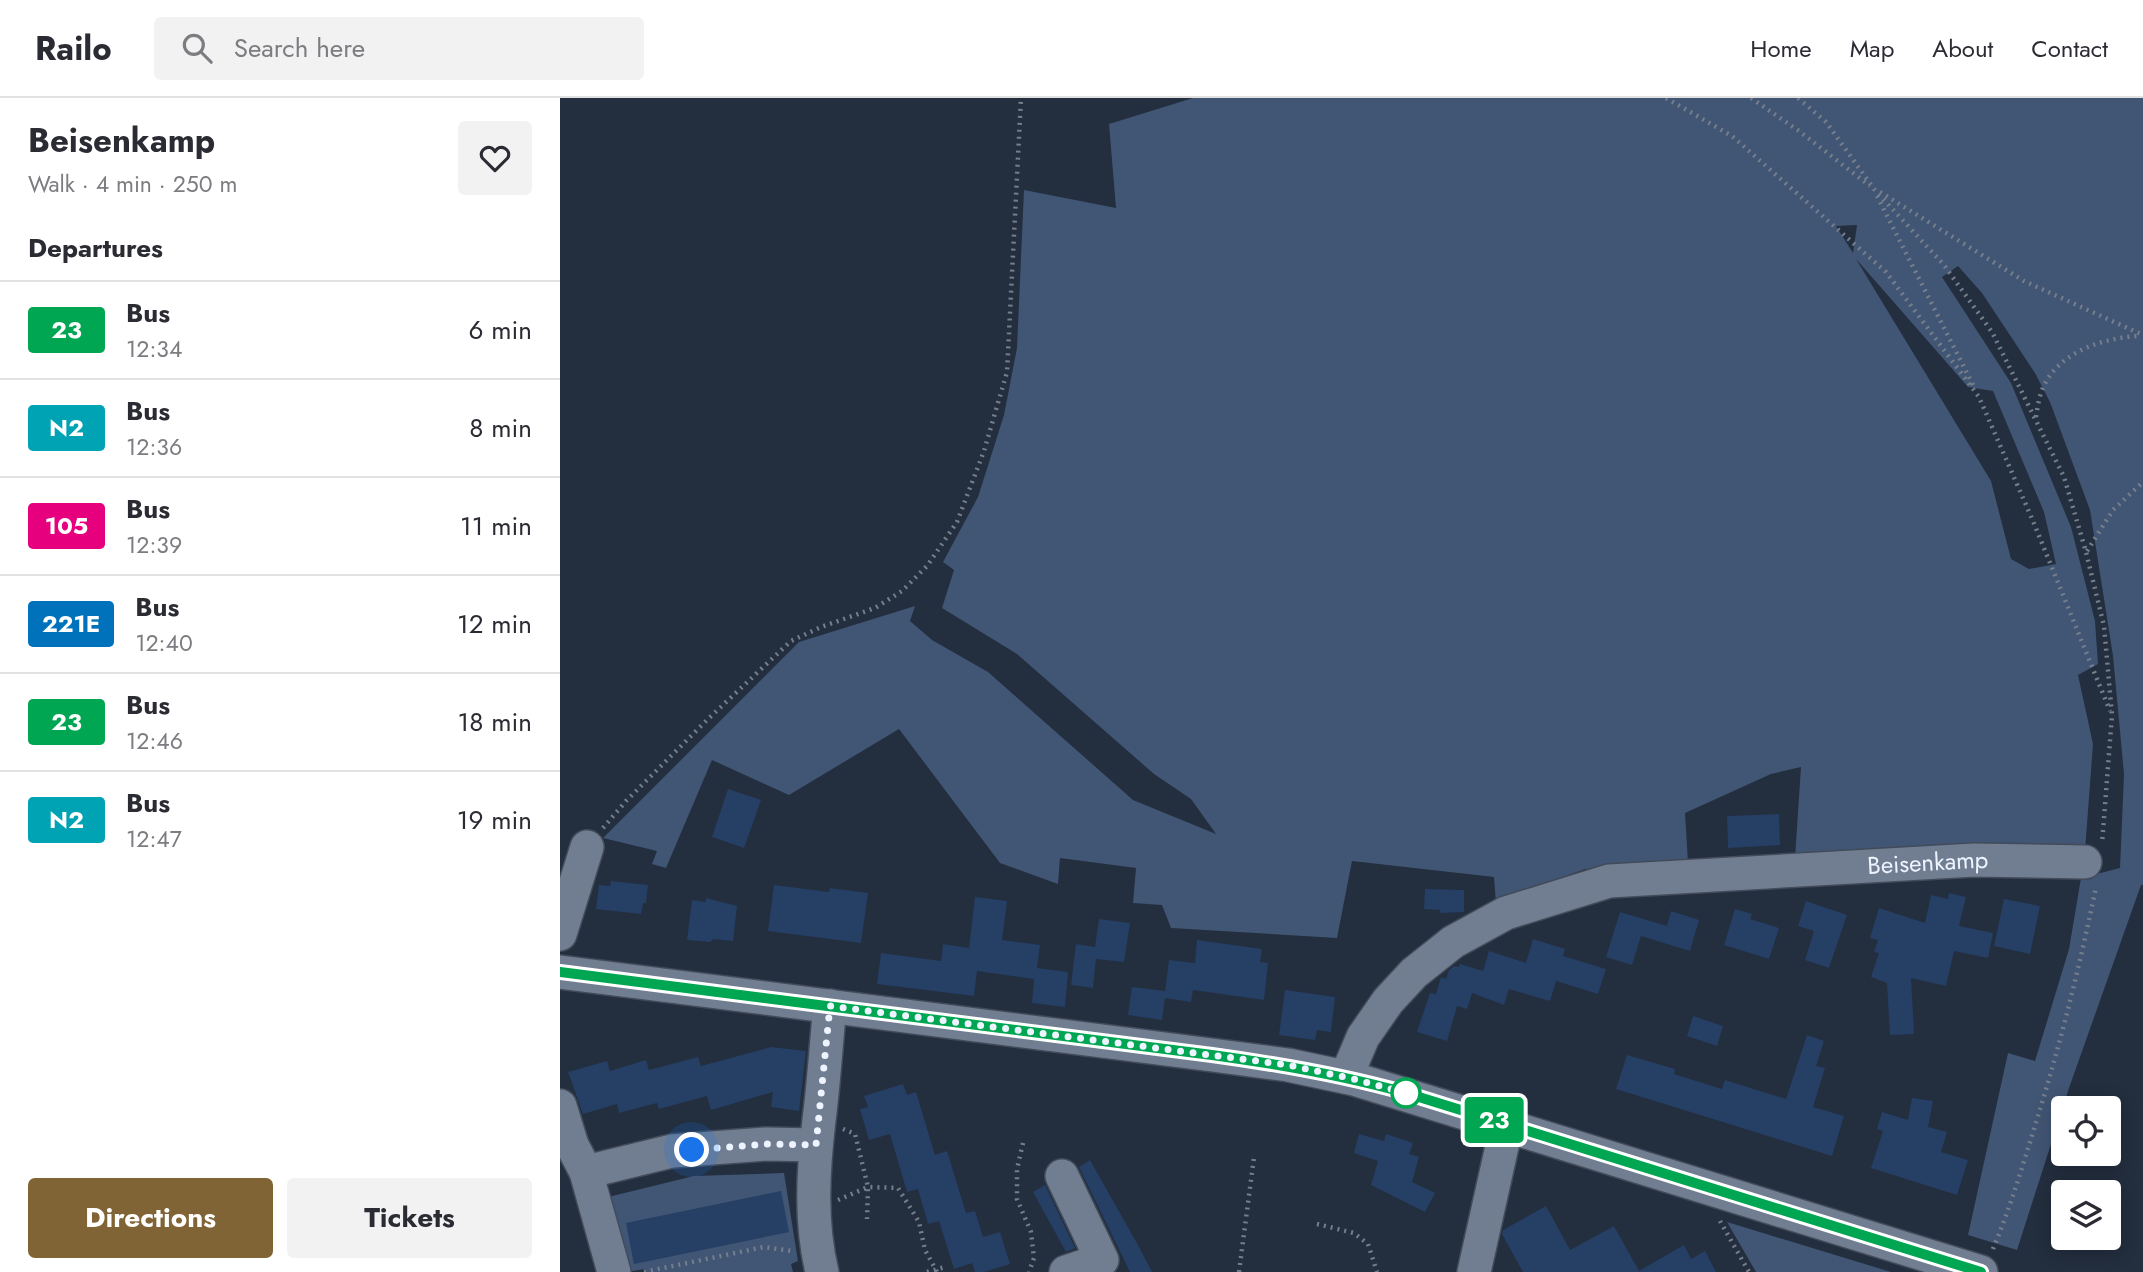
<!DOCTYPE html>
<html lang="en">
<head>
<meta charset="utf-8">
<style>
  :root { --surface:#fff; --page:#f2f2f3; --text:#2b2b33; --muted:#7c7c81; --line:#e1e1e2; --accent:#806435 }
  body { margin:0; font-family:Jost,sans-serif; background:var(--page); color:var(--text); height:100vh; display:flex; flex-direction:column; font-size:26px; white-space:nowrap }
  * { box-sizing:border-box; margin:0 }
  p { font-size:23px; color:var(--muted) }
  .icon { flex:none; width:38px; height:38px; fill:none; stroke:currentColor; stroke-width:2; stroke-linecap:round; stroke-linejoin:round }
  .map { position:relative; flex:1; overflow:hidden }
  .details { display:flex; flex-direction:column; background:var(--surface); width:560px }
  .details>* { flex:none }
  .badge { padding:0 14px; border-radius:5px; font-size:24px; line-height:46px }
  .buttons { position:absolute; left:1491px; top:998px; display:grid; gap:14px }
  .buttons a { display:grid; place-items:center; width:70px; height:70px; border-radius:7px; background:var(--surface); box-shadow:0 4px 18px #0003; font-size:35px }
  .you { position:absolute; width:35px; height:35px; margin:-18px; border:5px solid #fff; border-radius:50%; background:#1a73e8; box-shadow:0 0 0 10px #1a73e833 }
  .map>.badge { position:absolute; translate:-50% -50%; box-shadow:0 0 0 4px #fff }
  h2 { padding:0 28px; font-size:26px; line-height:63px }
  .round { display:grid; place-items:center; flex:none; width:74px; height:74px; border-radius:7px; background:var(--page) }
  .head { display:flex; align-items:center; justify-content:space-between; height:119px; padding:0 28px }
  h1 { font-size:33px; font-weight:700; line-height:52px }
  .button { display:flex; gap:14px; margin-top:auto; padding:14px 28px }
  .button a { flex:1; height:80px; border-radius:7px; background:var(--accent); color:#fff; font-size:28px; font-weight:700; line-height:80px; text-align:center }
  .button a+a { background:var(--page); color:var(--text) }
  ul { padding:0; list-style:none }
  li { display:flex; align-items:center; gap:21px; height:98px; padding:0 28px; border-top:2px solid var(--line) }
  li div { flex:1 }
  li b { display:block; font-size:26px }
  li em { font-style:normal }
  li .badge { min-width:77px; font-weight:700; text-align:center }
  header { display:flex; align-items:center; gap:42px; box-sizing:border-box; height:98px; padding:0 35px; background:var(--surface); border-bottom:2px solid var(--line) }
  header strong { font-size:33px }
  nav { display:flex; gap:38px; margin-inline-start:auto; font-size:24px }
  .search { width:490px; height:63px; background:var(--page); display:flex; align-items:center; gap:18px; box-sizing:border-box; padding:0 24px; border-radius:7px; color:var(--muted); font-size:26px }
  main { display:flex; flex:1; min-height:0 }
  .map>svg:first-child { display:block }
</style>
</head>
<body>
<header>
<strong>Railo</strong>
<div class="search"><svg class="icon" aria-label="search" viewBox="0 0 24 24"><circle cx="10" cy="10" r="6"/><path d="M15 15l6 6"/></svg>Search here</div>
<nav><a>Home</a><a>Map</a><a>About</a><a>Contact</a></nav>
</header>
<main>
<section class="details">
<div class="head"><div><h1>Beisenkamp</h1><p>Walk · 4 min · 250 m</p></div><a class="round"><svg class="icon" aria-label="heart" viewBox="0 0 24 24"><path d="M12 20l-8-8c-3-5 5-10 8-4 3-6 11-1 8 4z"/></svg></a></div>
<h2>Departures</h2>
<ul>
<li><span class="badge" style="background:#00a651;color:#fff">23</span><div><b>Bus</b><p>12:34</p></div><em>6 min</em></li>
<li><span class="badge" style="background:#00a3b4;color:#fff">N2</span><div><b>Bus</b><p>12:36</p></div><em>8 min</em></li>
<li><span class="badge" style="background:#e6007e;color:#fff">105</span><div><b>Bus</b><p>12:39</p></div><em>11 min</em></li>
<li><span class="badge" style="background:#0072bc;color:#fff">221E</span><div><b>Bus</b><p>12:40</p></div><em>12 min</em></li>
<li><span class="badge" style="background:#00a651;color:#fff">23</span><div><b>Bus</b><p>12:46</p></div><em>18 min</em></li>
<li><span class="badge" style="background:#00a3b4;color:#fff">N2</span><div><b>Bus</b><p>12:47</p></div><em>19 min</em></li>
</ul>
<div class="button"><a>Directions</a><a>Tickets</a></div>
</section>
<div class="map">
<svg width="1583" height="1174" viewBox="0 0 1583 1174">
  <rect width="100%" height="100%" fill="#232e3e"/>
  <!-- green -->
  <path fill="#415574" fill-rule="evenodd" d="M633,0H1583V787H1581L1509,990L1457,1152L1408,1137L1448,955L1475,963L1509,851L1521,780L1560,770L1564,676L1553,558L1530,412L1490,304L1475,275L1422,195L1398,168L1382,179L1451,285L1511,429L1535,523L1538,566L1518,577L1533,646L1525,753L1235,760L1241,669L1211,676L1125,715L1128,765L1025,771L964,793L936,806L934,779L792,763L777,840L611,830L602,807L573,805L576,770L500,760L498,786L440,765L339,631L229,697L152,662L106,770L92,766L97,753L43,740L239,544L355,508L350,523L372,542L428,574L573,702L656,736L631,701L594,676L457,556L382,510L394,472L383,464L418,399L444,317L457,250L464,92L556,110L549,26ZM1297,127L1293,155L1276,128ZM1296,161L1408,289L1433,293L1484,414L1496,466L1469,471L1451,461L1431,383Z
    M224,1075L238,1163L231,1166L233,1174H86L85,1171L67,1174L48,1099L134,1078Z
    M1167,1124L1331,1174H1196Z"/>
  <!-- building -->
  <path fill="#263f65" d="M168,691L201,702L184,750L152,739Z
    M1219,716L1220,747L1168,750L1167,718Z
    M51,783L88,787L86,805H83L81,816L36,811L39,787L50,788Z
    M214,787L269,794L270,790L308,795L301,845L208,833Z
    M865,791L904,792V814L880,815V812L864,811Z
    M1389,795L1406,799L1399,828L1433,835L1428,860L1394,853L1386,888L1351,880L1354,936L1330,937L1327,885L1311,879L1319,855L1314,854L1318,842L1310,840L1319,810L1365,825L1371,797L1388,801Z
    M415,799L447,803L442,842L480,847L477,870L508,874L505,909L472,905L474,881L417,873L414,898L317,886L321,855L381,863L383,846L409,850Z
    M146,800L177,808L173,843L153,841L150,844L127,842L132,802L146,804Z
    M1444,801L1480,808L1470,856L1434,848Z
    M1246,803L1287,817L1269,870L1245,862L1254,833L1238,828Z
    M1175,811L1192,816L1190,821L1219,830L1209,861L1164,847Z
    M1111,813L1139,822L1130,853L1081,838L1072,867L1046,859L1060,814L1107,828Z
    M539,821L570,825L564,864L536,861L533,890L511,887L516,846L535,849Z
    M973,841L1005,851L1003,858L1046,871L1038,896L996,883L990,903L949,891L944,907L912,895L907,911L897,908L887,943L857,934L870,895L876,896L881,879L886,881L889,872L894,868L899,869L900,866L923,873L929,853L966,865Z
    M637,842L702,851L700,864L708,865L704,902L633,892L631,904L605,900L602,922L568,917L572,889L605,893L609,862L635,865Z
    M725,892L775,899L771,934L757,932L755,942L719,937Z
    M1133,918L1163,928L1157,948L1127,938Z
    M1247,937L1264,943L1256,968L1265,970L1253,1009L1284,1018L1272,1058L1056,991L1067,957L1115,971L1114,976L1162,991L1165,982L1226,1001Z
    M211,949L246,953L239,1013L211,1009L213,994L151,1012L147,998L99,1011L97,1005L59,1015L57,1006L23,1016L8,974L47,963L50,973L86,962L89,972L138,959L141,968Z
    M343,986L347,997L356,994L375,1057L387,1053L406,1115L415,1113L423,1139L440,1134L450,1166L424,1174H415L412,1165L394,1171L379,1123L368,1126L358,1091L347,1094L330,1036L309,1042L300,1011L308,1009L304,998Z
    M1352,1000L1373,1003L1368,1029L1387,1034L1381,1054L1408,1062L1397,1097L1311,1070L1323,1033L1317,1031L1322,1014L1348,1022Z
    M799,1036L824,1043L826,1036L853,1045L849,1056L859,1059L852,1084L875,1095L865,1114L811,1087L818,1063L794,1055Z
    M530,1062L578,1147L592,1174H570L519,1069Z
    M485,1087L515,1150L513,1151L506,1154L473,1094Z
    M221,1093L229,1134L74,1166L66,1125Z
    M986,1108L1010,1152L1054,1128L1079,1173L1124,1147L1131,1161L1145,1153L1156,1174H963L942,1136L943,1132Z"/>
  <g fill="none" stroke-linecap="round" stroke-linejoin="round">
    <defs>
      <g id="minor">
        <path d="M0,836L27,749"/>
        <path d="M0,874L652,957L728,967L794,981L1421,1174"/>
        <path id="s1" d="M786,979L803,939L828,903L854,875L893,844L946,815L1049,783L1414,762L1525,764"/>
        <path d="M0,1008L12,1047L26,1074L54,1174"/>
        <path d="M26,1074L112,1053L206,1046L256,1047"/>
        <path d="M502,1078L542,1162L506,1174"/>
        <path d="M262,1174C250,1124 253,1073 259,1022C264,984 266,946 270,908"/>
        <path d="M914,1174L947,1026"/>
      </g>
    </defs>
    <!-- minor casing -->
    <use href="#minor" stroke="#424b59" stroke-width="36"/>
    <!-- path -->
    <path stroke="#757e8c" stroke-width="4.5" stroke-dasharray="2 5" stroke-linecap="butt" d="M1106,0L1172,38L1326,174L1419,299L1473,423L1550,613
      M1191,0L1239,33L1310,88
      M1238,0L1266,24L1314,91L1384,167L1432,234L1504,379L1526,454L1544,528L1552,617L1542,746
      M1320,94L1464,183L1583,237
      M1317,98L1413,287
      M1476,319C1478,306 1480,293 1487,282C1506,251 1546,240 1579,238
      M1527,453L1553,412L1583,384
      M43,730L66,703L148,621L231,543L261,529L315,510L342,493L367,468L397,424L424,353L447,274L461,0
      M283,1031L295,1036L308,1089L338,1090L359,1124L365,1152L377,1174
      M463,1045L457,1071V1101L471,1134L474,1160L469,1174
      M278,1102L308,1089L307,1121
      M1160,1123L1189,1174
      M757,1126L794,1135L808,1146L817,1174
      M1433,1151C1451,1108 1464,1063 1478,1018C1501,943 1520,867 1536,789
      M84,1174L204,1149L232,1153
      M367,1174L385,1169
      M679,1174L694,1059"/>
    <!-- minor -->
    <use href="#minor" stroke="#717e91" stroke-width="33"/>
  </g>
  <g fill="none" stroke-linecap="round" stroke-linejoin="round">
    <defs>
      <path id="line" d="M0,874L652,957C718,966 782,977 846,995L1421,1174"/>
    </defs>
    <!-- line casing -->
    <use href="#line" stroke="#fff" stroke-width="16"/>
    <!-- line -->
    <use href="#line" stroke="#00a651" stroke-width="10"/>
    <!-- walk -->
    <path stroke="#edf4ff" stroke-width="7" stroke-dasharray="0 12.6" d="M132,1052L206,1046L256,1047L270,908L728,967L794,981L846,995"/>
  </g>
  <!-- markers -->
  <circle fill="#fff" stroke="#00a651" stroke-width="3.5" cx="846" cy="995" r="14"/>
  <g text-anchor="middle" stroke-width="5" stroke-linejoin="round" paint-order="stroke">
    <!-- street labels -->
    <g font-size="24" fill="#edf4ff" stroke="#192433">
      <text dy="8" stroke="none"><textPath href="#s1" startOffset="663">Beisenkamp</textPath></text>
    </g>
  </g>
</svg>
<div class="buttons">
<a><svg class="icon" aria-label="locate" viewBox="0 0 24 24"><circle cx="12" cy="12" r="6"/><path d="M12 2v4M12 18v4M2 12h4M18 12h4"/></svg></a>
<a><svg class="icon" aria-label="layers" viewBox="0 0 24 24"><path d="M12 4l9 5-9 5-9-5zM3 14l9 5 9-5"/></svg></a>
</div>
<div class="you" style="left:132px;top:1052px"></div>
<b class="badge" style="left:934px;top:1022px;background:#00a651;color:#fff">23</b>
</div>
</main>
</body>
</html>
